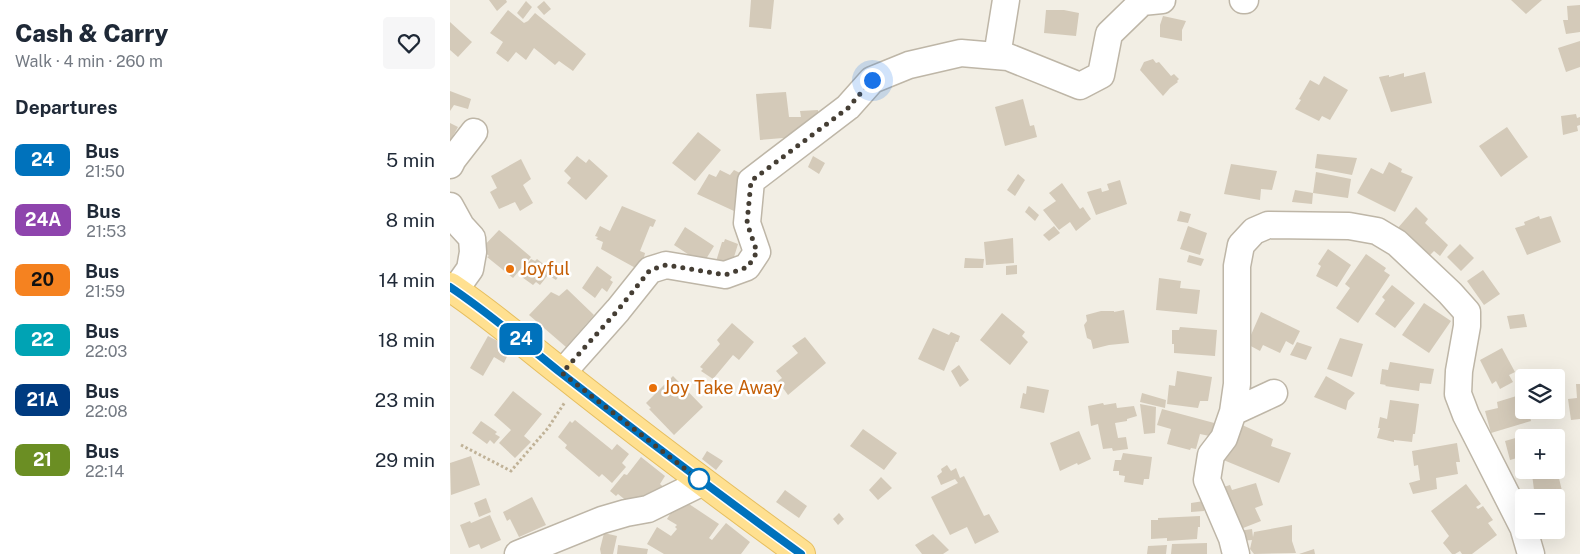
<!DOCTYPE html>
<html lang="en">
<head>
<meta charset="utf-8">
<style>
  :root { --surface:#fff; --page:#f6f6f7; --text:#1f2937; --muted:#747a83 }
  body { margin:0; font-family:"Public Sans",sans-serif; background:var(--page); color:var(--text); height:100vh; display:flex; flex-direction:column; font-size:19px; white-space:nowrap }
  * { box-sizing:border-box; margin:0 }
  p { font-size:16px; color:var(--muted) }
  .icon { flex:none; width:28px; height:28px; fill:none; stroke:currentColor; stroke-width:2; stroke-linecap:round; stroke-linejoin:round }
  .map { position:relative; flex:1; overflow:hidden }
  .side { display:flex; flex-direction:column; background:var(--surface); width:450px }
  .side>* { flex:none }
  .badge { padding:0 10px; border-radius:8px; font-size:18px; line-height:32px }
  .tools { position:absolute; left:1065px; top:369px; display:grid; gap:10px }
  .tools a { display:grid; place-items:center; width:50px; height:50px; border-radius:5px; background:var(--surface); box-shadow:0 5px 20px #0002; font-size:25px }
  .you { position:absolute; width:25px; height:25px; margin:-12px; border:4px solid #fff; border-radius:50%; background:#1a73e8; box-shadow:0 0 0 8px #1a73e833 }
  .map>.badge { position:absolute; translate:-50% -50%; box-shadow:0 0 0 2px #fff }
  h2 { padding:0 15px; font-size:19px; line-height:45px }
  .round { display:grid; place-items:center; flex:none; width:52px; height:52px; border-radius:5px; background:var(--page) }
  .overview { display:flex; align-items:center; justify-content:space-between; height:85px; padding:0 15px }
  h1 { font-size:24px; font-weight:800; line-height:38px }
  ul { padding:0; list-style:none }
  li { display:flex; align-items:center; gap:15px; height:60px; padding:0 15px }
  li div { flex:1 }
  li b { display:block; font-size:19px }
  li em { font-style:normal }
  li .badge { min-width:55px; font-weight:700; text-align:center }
  main { display:flex; flex:1; min-height:0 }
  .map>svg:first-child { display:block }
</style>
</head>
<body>
<main>
<section class="side">
<div class="overview"><div><h1>Cash &amp; Carry</h1><p>Walk · 4 min · 260 m</p></div><a class="round"><svg class="icon" aria-label="heart" viewBox="0 0 24 24"><path d="M12 20l-8-8c-3-5 5-10 8-4 3-6 11-1 8 4z"/></svg></a></div>
<h2>Departures</h2>
<ul>
<li><span class="badge" style="background:#0072bc;color:#fff">24</span><div><b>Bus</b><p>21:50</p></div><em>5 min</em></li>
<li><span class="badge" style="background:#8e44ad;color:#fff">24A</span><div><b>Bus</b><p>21:53</p></div><em>8 min</em></li>
<li><span class="badge" style="background:#f58220;color:#111">20</span><div><b>Bus</b><p>21:59</p></div><em>14 min</em></li>
<li><span class="badge" style="background:#00a3b4;color:#fff">22</span><div><b>Bus</b><p>22:03</p></div><em>18 min</em></li>
<li><span class="badge" style="background:#003b80;color:#fff">21A</span><div><b>Bus</b><p>22:08</p></div><em>23 min</em></li>
<li><span class="badge" style="background:#6b8e23;color:#fff">21</span><div><b>Bus</b><p>22:14</p></div><em>29 min</em></li>
</ul>
</section>
<div class="map">
<svg width="1130" height="554" viewBox="0 0 1130 554">
  <rect width="100%" height="100%" fill="#f2eee4"/>
  <!-- building -->
  <path fill="#d4cab9" d="M39,0H56L57,2L47,11Z
    M301,0H324L321,29L299,27Z
    M1061,0H1092L1076,14Z
    M76,1L82,7L73,19L67,13Z
    M94,1L101,9L94,15L87,7Z
    M1130,5V32L1116,34L1113,20H1118L1117,6Z
    M58,10L74,23L78,21L85,13L136,54L123,71L109,61L105,65L84,48L76,60L66,52L58,62L46,53L53,42L40,33Z
    M596,10H614L629,13L626,36L594,33Z
    M713,16L736,21L732,30V41L710,37V25Z
    M0,22L22,42L8,57L0,50Z
    M1130,41V67L1116,72L1108,48Z
    M703,59L706,63L709,62L721,76L724,74L729,79L727,81L728,82L720,88L713,96L690,70L694,62Z
    M975,72L982,103L941,112L929,77L939,75V77L954,73V77Z
    M874,76L898,90L880,120L872,116L869,121L845,109L851,100L849,99L860,80L869,85Z
    M0,91L21,99L18,109L4,105L0,111Z
    M336,92L339,117H351L350,111L368,110L369,135L310,140L306,94Z
    M573,99L580,126L584,125L587,137L555,146L545,107Z
    M1126,114L1127,118L1130,117V125L1127,126L1128,131L1113,135L1111,116Z
    M0,123L8,127L0,141Z
    M1057,127L1078,157L1051,177L1029,146Z
    M248,132L271,150L245,181L222,163Z
    M867,154L907,158L902,175L865,168Z
    M127,156L136,163L139,159L158,176L136,200L117,183L121,178L114,171Z
    M363,156L375,163L369,174L358,167Z
    M71,159L81,179L73,185L83,203L70,211L65,202L49,209L40,192L47,188L41,176Z
    M939,162L952,169L951,172L963,177L945,212L907,193L921,168L933,174Z
    M781,164L827,171L822,190L811,189L810,200L774,194Z
    M270,170L280,175L284,170L300,178L284,211L247,194L259,174L266,177Z
    M866,172L901,179L898,198L863,193Z
    M568,174L575,180L565,196L557,190Z
    M670,180L677,204L646,215L637,192L651,188L652,192L659,190L657,184Z
    M612,183L630,209L633,207L641,219L626,231L620,222L609,230L593,210L606,201L599,193Z
    M845,190L863,193L862,204L842,202Z
    M172,206L206,220L203,227L200,226L190,251L195,253L191,271L151,249L153,242L146,239L148,237L145,236L150,226L160,231Z
    M579,206L589,215L585,221L575,212Z
    M966,207L978,219L975,223L998,245L990,256L984,251L978,257L947,229Z
    M730,211L741,214L738,223L727,221Z
    M1089,216L1090,219L1101,216L1111,242L1077,255L1065,228L1075,225L1074,222Z
    M604,226L610,233L599,241L593,235Z
    M738,226L757,233L750,255L730,249Z
    M235,227L264,246L253,264L224,245Z
    M49,230L81,257L63,278L37,257L39,256L31,249Z
    M563,238L564,263L536,265L534,242Z
    M275,239L288,244L278,277L264,268L272,242H274Z
    M1010,244L1024,258L1011,271L997,257Z
    M878,249L901,265L887,287L866,276L871,266L868,264Z
    M916,254L936,268L934,271L940,275L908,323L886,308L900,288L895,284Z
    M739,255L754,259L751,266L737,262Z
    M515,258L534,259L533,268H514Z
    M81,259L85,261L87,259L101,270L104,266L112,271L106,280L98,275L90,285L86,282L83,285L69,275Z
    M567,265V274L556,275V266Z
    M147,266L162,277L160,280L163,282L157,292L152,288L145,298L132,288Z
    M1033,270L1050,294L1034,305L1017,281Z
    M709,278L731,281L730,288L750,290L747,314L706,310Z
    M942,285L965,303L945,328L925,314L935,300L932,297Z
    M117,289L144,315L116,347L79,315L101,292L109,296Z
    M974,303L1001,321L979,353L952,335Z
    M674,310L679,343L659,345L643,349L641,340L637,338L634,325L637,321L636,315L651,311H664V312Z
    M811,312L850,331L843,345L836,341L830,353L813,345L810,351L797,344Z
    M552,313L575,332L572,336L578,342L560,365L530,340Z
    M1074,314L1077,327L1060,329L1057,316Z
    M282,323L304,342L289,360L283,355L263,379L251,371L253,369L250,367L270,344L267,340Z
    M730,327L767,330L765,356L724,353V344H722V330H729Z
    M483,328L499,335L501,332L510,336L508,342H506L494,371L468,359Z
    M38,336L61,348L54,363L44,357L33,376L20,368Z
    M355,337L376,363L338,395L328,381L332,378L326,371L348,353L342,346Z
    M890,338L913,344L902,377L877,369Z
    M847,342L862,347L856,360L840,355Z
    M1052,348L1065,372L1059,375L1063,382L1050,389L1046,381L1042,384L1030,360Z
    M940,362L984,369L981,384L970,383L969,391L935,386L936,385L930,384L932,369L938,370Z
    M509,365L519,380L510,387L501,371Z
    M727,371L762,377L758,401H750L748,408L717,404L719,385L725,386Z
    M223,376L253,407L224,435L199,409L201,408L196,403Z
    M876,376L905,393L898,401L896,410L864,397Z
    M1126,384H1130V419L1121,420L1118,399L1127,398Z
    M577,386L599,390L594,413L570,408L573,393L576,394Z
    M63,391L92,414L74,436L81,442L65,458L49,443L61,430L44,415Z
    M692,393L716,400L715,408L690,402Z
    M1073,394L1074,410H1078L1081,421L1041,433L1035,411L1048,408L1047,402Z
    M940,400L969,404L965,434H963L962,442L944,440V442L927,438L930,428H928L930,417L937,419Z
    M653,403L654,405L666,403L667,408L684,406L687,416L677,419V421L665,423L668,438L676,437L678,449L663,451L662,448L653,449L648,424L641,426L638,406Z
    M690,404L706,407L705,433L694,434Z
    M712,409L768,424L764,437L750,434L746,449L741,448L740,450L717,444L721,429L707,425Z
    M1085,410H1101L1102,414L1088,417Z
    M125,420L162,450L167,444L179,454L172,463L176,467L162,483L152,474L149,477L115,448L117,445L108,437L120,421L122,423Z
    M31,421L47,432L45,434L50,437L44,444L40,440L37,444L22,433Z
    M790,424L823,439L821,446L841,453L829,483L771,459Z
    M413,429L447,453L434,470L400,446Z
    M629,431L641,459L628,465L627,463L610,471L600,443Z
    M1076,435V438H1074V456L1060,460L1055,441Z
    M1007,443L1010,462H1006L1008,474L986,478L987,489L963,494L959,483L970,480L968,465L964,466L962,451Z
    M257,451L273,461L266,470L252,459Z
    M673,453L702,457L699,479H694L693,485L674,482L675,476L669,475V471H663L665,460H671Z
    M21,456L30,485L1,495L0,463Z
    M191,457L215,476L210,484L217,490L198,500L191,496L183,506L168,494L166,496L160,491L174,474L177,475Z
    M497,465L501,471L506,468L510,478L514,476L534,516L539,514L549,532L525,544L517,527L500,535L481,497L508,483L505,479L491,485L487,476L492,472L491,469Z
    M1106,466L1115,503L1106,505V498H1081L1080,490H1084L1082,474L1106,470Z
    M431,477L442,488L428,500L419,490Z
    M806,483L813,505L805,508L811,521L783,532L761,491L780,485L782,490Z
    M1016,484L1031,504L1026,507L1028,509L1033,506L1043,520L1038,523L1047,535L1022,554H1012L1010,551L1005,554H1002L993,543L999,536L981,511Z
    M335,490L357,506L349,518L326,502Z
    M82,497L96,525L69,537L60,519L57,521L53,512Z
    M36,498L41,512L29,517L24,503Z
    M230,498L269,524L259,538L262,540L276,523L300,542L291,554H214L197,544L207,527L221,536L227,529L225,527L227,525L217,519Z
    M754,501V511L741,512V503Z
    M389,513L394,519L388,525L383,519Z
    M40,515L51,540L31,549L29,544L19,548L10,525L20,521L21,523Z
    M750,516V527H748L747,539L717,541V538L701,539V520H708V518Z
    M842,525V541L846,553L804,554L800,549L802,540L790,541L789,531L802,529L803,537L804,532Z
    M154,533L167,536L163,554H151L150,549Z
    M483,534L499,550L493,554H472L465,545Z
    M757,543V554H721L722,544Z
    M168,545L198,549L197,554H167Z
    M717,545L716,554H697L698,546Z
    M864,549L865,554H849Z"/>
  <g fill="none" stroke-linecap="round" stroke-linejoin="round">
    <defs>
      <path id="minor" d="M793,0H795
        M547,56L556,0
        M0,165L3,159L24,132
        M0,206L11,226L22,238L23,252L20,269L5,290
        M112,373L168,310L200,270L216,265L275,275L297,267L307,252L297,223L301,181L398,107L422,80L459,65L511,53L558,57L630,86L651,75L659,34L692,2L712,0
        M783,412L787,384V266L791,245L804,231L818,225L899,226L927,231L947,243L1000,293L1017,312V326L1009,371L1008,394L1016,415L1074,529
        M1074,530L1081,554
        M68,554L152,520L176,513L198,509L253,482
        M786,554L782,538L757,480L761,455L774,438L783,412L824,393"/>
      <path id="major" d="M0,287C39,313 75,344 112,373C190,435 270,495 351,554"/>
    </defs>
    <!-- minor casing -->
    <use href="#minor" stroke="#beb6a7" stroke-width="29"/>
    <!-- major casing -->
    <use href="#major" stroke="#e6be5f" stroke-width="30"/>
    <!-- path -->
    <path stroke="#c0b297" stroke-width="3" stroke-dasharray="2.5 2.5" stroke-linecap="butt" d="M11,445L61,471L98,428L115,402"/>
    <!-- minor -->
    <use href="#minor" stroke="#fff" stroke-width="26"/>
    <!-- major -->
    <use href="#major" stroke="#ffe090" stroke-width="28"/>
  </g>
  <g fill="none" stroke-linecap="round" stroke-linejoin="round">
    <defs>
      <path id="line" d="M0,287C39,313 75,344 111,373C190,435 270,495 351,554"/>
    </defs>
    <!-- line casing -->
    <use href="#line" stroke="#fff" stroke-width="11"/>
    <!-- line -->
    <use href="#line" stroke="#0072bc" stroke-width="8"/>
    <!-- walk -->
    <path stroke="#453e34" stroke-width="5" stroke-dasharray="0 9" d="M249,479L252,482L112,373L168,310L200,270L216,265L275,275L298,267L307,252L297,223L301,181L398,108L422,80"/>
  </g>
  <!-- markers -->
  <g fill="#e8710a" stroke="#fff" stroke-width="2">
    <circle cx="60" cy="269" r="5"/>
    <circle cx="203" cy="388" r="5"/>
  </g>
  <circle fill="#fff" stroke="#0072bc" stroke-width="2.5" cx="249" cy="479" r="10"/>
  <g text-anchor="middle" stroke-width="5" stroke-linejoin="round" paint-order="stroke">
    <!-- food labels -->
    <g font-size="18" fill="#c56008" stroke="#fff" text-anchor="start">
      <text x="70" y="275">Joyful</text>
      <text x="213" y="394">Joy Take Away</text>
    </g>
  </g>
</svg>
<div class="tools">
<a><svg class="icon" aria-label="layers" viewBox="0 0 24 24"><path d="M12 4l9 5-9 5-9-5zM3 14l9 5 9-5"/></svg></a>
<a>+</a>
<a>−</a>
</div>
<div class="you" style="left:422px;top:80px"></div>
<b class="badge" style="left:71px;top:339px;background:#0072bc;color:#fff">24</b>
</div>
</main>
</body>
</html>
